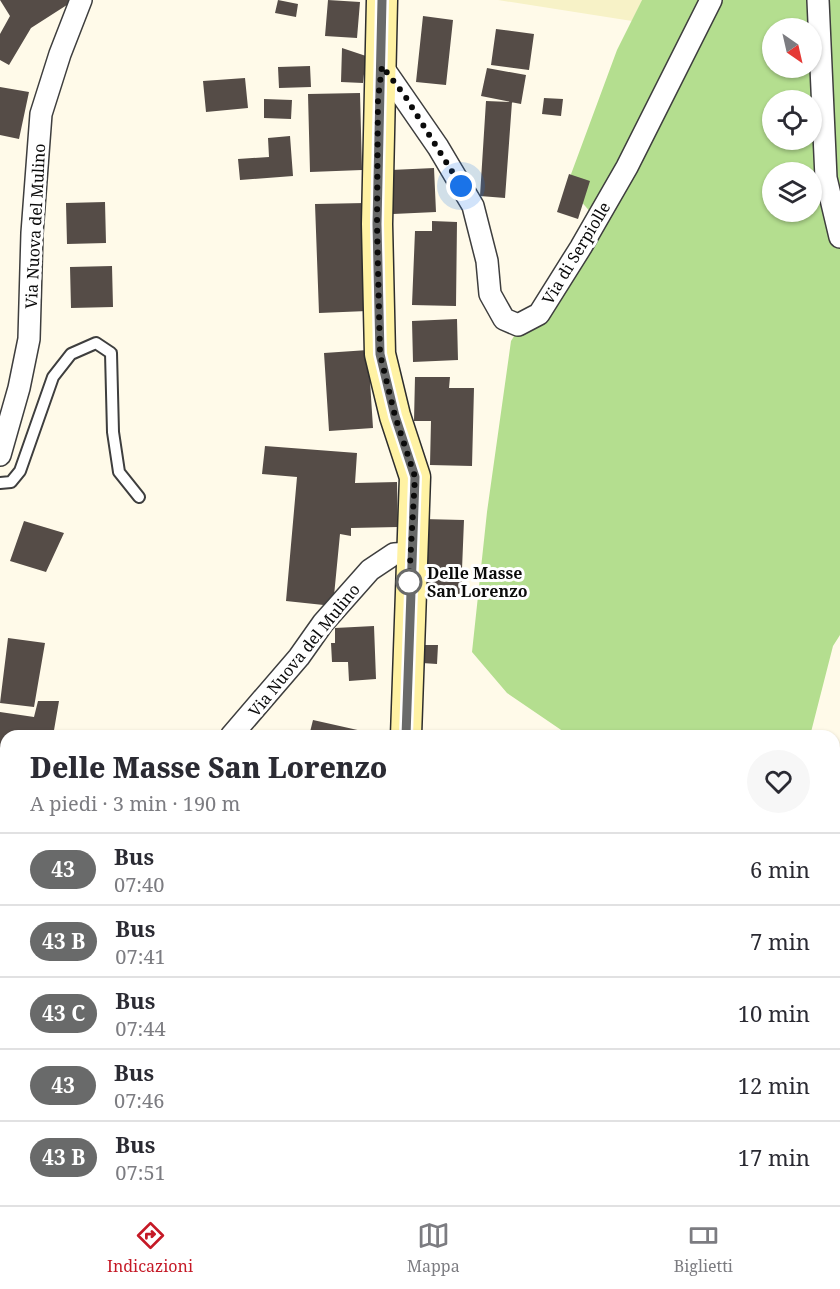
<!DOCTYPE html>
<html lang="it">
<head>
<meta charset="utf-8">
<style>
  :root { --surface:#fff; --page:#f7f7f7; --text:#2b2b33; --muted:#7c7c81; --line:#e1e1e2; --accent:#c51926 }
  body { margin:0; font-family:"Noto Serif",serif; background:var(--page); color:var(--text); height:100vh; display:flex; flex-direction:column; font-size:22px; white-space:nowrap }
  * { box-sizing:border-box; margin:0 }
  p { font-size:20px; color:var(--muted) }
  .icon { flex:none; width:33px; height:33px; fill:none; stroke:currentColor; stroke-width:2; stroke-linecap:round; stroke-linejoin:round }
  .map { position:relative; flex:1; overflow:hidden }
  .drawer { position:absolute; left:0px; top:730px; width:840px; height:476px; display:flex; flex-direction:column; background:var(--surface); border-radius:18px 18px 0 0; box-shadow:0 2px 4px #0004 }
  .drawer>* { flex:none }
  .badge { padding:0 12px; border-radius:20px; font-size:21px; line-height:39px }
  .needle { width:39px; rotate:146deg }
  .fabs { position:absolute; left:762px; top:18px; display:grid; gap:12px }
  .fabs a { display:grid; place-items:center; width:60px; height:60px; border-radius:50%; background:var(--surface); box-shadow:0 2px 4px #0004; font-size:30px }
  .you { position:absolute; width:30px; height:30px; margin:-15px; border:4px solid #fff; border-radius:50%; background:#1a73e8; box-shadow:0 0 0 9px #1a73e833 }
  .map>.badge { position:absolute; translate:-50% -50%; box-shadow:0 0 0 3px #fff }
  .round { display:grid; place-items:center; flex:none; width:63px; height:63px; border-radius:32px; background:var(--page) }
  .overview { display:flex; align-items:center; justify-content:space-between; height:102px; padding:0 30px }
  h1 { font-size:28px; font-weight:800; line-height:45px }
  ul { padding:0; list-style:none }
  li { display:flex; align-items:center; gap:18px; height:72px; padding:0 30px; border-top:2px solid var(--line) }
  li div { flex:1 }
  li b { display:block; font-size:22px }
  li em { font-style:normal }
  li .badge { min-width:66px; font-weight:700; text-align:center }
  .tab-bar { display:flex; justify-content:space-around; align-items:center; height:84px; border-top:2px solid var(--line); background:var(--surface); font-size:16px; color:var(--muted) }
  .tab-bar a { display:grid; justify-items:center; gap:3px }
  .tab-bar .current { color:var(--accent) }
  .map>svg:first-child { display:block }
</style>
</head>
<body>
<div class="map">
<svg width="840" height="1205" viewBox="0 0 840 1205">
  <rect width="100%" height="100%" fill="#fffae9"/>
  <!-- farmland -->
  <path fill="#f7f2c7" d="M498,0H642L632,21Z
    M65,1200H317L316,1205H65Z"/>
  <!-- forest -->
  <path fill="#b4de8f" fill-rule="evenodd" d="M642,0H840V635L833,646L810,736H570L507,693L472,652L487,512L511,341L592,214L567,185L617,50ZM772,28H812V68H772ZM772,100H812V140H772ZM772,172H812V212H772Z"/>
  <!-- pitch -->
  <path fill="#e3f2c3" d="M0,1148H6V1200H65V1205H0Z"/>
  <!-- building -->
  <path fill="#554c47" d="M0,0H68L70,3L31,28L9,65L0,60V34L10,16Z
    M278,0L298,4L296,17L275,13Z
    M328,0L360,2L357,38L325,36Z
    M423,16L453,20L446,85L416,82Z
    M496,29L534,34L529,70L491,65Z
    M342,48L366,56L363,83L341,82Z
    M310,66L311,87L279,88L278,67Z
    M487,68L526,75L521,104L481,96Z
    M245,78L248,108L206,112L203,81Z
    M0,87L29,92L19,139L0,135Z
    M360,93L362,170L310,172L308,94Z
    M544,98L563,99L561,116L542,114Z
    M264,99L292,100L291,119L264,118Z
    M486,101L512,102L505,198L480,196Z
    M290,136L293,176L240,180L238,159L269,157L268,138Z
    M434,168L436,212L393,214L391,170Z
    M569,174L590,181L578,219L557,212Z
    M105,202L106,243L67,244L66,203Z
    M365,203L367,311L319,313L315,204Z
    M432,221L457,222L456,306L412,305L415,231H432Z
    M112,266L113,307L71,308L70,267Z
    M457,319L458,360L413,362L412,321Z
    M368,350L373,428L329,431L324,353Z
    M415,377H450L449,388H474L472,466L430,465L431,421H414Z
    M265,446L357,453L355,483L397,482L398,527L351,528V536L340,534L333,606L286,601L297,477L262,474Z
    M422,519L464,520L461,594L419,592Z
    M24,521L64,533L46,572L10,561Z
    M374,626L376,679L349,681L348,662H332L331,643H335V628Z
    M8,638L45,643L34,707L0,703Z
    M423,645H438L437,664L422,663Z
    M38,701H59L53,736H6V776L0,774V712L34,717Z
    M313,720L362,731L361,736H309Z
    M0,805L6,808V830L0,829Z
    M4,1200H37V1205H4Z"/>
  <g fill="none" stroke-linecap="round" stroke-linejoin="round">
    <defs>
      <path id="lane" d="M0,483L11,482L20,471L53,377L71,354L96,343L111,353L113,432L119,472L139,497"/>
      <path id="street" d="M818,0L826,178L840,237
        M382,66L438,147L473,206L487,261L490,294L504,319L518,325L539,314L581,247L627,167L711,0
        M0,455L19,388L29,339L32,233L41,114L60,54L81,0
        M231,736L299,657L323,623L370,570L394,554L411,553
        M0,796L6,798"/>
      <path id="secondary" d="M382,0L377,224L380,354L395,416L415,477L406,736
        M407,1200V1205"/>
    </defs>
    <!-- lane casing -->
    <use href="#lane" stroke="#3e3e3e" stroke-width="14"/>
    <!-- street casing -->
    <use href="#street" stroke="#3e3e3e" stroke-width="24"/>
    <!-- secondary casing -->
    <use href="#secondary" stroke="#2d2d2d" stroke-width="33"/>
    <!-- lane -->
    <use href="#lane" stroke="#fff" stroke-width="10"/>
    <!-- street -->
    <use href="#street" stroke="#fff" stroke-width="21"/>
    <!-- secondary -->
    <use href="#secondary" stroke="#fff2a4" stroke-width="30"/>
  </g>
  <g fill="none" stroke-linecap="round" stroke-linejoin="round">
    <defs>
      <path id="line" d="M382,0L377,224L380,354L395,416L415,477L406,736"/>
    </defs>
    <!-- line casing -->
    <use href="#line" stroke="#fff" stroke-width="14"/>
    <!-- line -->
    <use href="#line" stroke="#696a6a" stroke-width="9"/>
    <!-- walk -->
    <path stroke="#0b0b0b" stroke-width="6" stroke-dasharray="0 10.8" d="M409,582L415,477L395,416L380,354L377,224L378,99L382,66L405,96L461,186"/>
  </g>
  <!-- markers -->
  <circle fill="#fff" stroke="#696a6a" stroke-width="3" cx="409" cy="582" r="12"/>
  <g text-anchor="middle" stroke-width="6" stroke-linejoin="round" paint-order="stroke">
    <!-- street labels -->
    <g font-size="16" fill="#0b0b0b" stroke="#fff">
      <text transform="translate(35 226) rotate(-87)" y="6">Via Nuova del Mulino</text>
      <text transform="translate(576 253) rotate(-59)" y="6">Via di Serpiolle</text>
      <text transform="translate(304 650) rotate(-51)" y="6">Via Nuova del Mulino</text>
    </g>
    <!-- stop labels -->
    <g font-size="16" font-weight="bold" fill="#0b0b0b" stroke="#fff" text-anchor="start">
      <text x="427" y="579">Delle Masse<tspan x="427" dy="18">San Lorenzo</tspan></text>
    </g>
  </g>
</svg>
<div class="fabs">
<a><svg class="needle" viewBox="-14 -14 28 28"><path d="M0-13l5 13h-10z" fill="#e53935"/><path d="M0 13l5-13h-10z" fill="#7c7c81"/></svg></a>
<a><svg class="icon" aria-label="locate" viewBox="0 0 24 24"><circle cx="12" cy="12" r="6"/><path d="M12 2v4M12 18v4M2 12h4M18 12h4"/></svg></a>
<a><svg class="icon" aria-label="layers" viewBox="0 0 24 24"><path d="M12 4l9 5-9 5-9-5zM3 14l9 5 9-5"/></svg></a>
</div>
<div class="you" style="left:461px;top:186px"></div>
<section class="drawer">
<div class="overview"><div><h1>Delle Masse San Lorenzo</h1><p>A piedi · 3 min · 190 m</p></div><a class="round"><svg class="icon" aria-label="heart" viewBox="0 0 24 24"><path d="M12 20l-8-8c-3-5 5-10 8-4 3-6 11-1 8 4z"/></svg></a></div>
<ul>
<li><span class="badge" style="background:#696a6a;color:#fff">43</span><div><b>Bus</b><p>07:40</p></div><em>6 min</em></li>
<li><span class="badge" style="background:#696a6a;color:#fff">43 B</span><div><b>Bus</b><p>07:41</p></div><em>7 min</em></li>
<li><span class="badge" style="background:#696a6a;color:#fff">43 C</span><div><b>Bus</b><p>07:44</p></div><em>10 min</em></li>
<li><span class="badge" style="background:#696a6a;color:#fff">43</span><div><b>Bus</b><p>07:46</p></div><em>12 min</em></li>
<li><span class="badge" style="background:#696a6a;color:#fff">43 B</span><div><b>Bus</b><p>07:51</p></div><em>17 min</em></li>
</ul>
</section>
</div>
<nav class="tab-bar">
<a class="current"><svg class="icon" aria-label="directions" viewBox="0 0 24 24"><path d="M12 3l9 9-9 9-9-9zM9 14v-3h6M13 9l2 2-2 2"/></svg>Indicazioni</a>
<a><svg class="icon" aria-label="map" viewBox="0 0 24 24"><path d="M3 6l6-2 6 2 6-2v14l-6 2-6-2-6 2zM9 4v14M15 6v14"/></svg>Mappa</a>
<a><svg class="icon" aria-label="tickets" viewBox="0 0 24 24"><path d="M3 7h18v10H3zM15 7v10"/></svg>Biglietti</a>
</nav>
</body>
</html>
